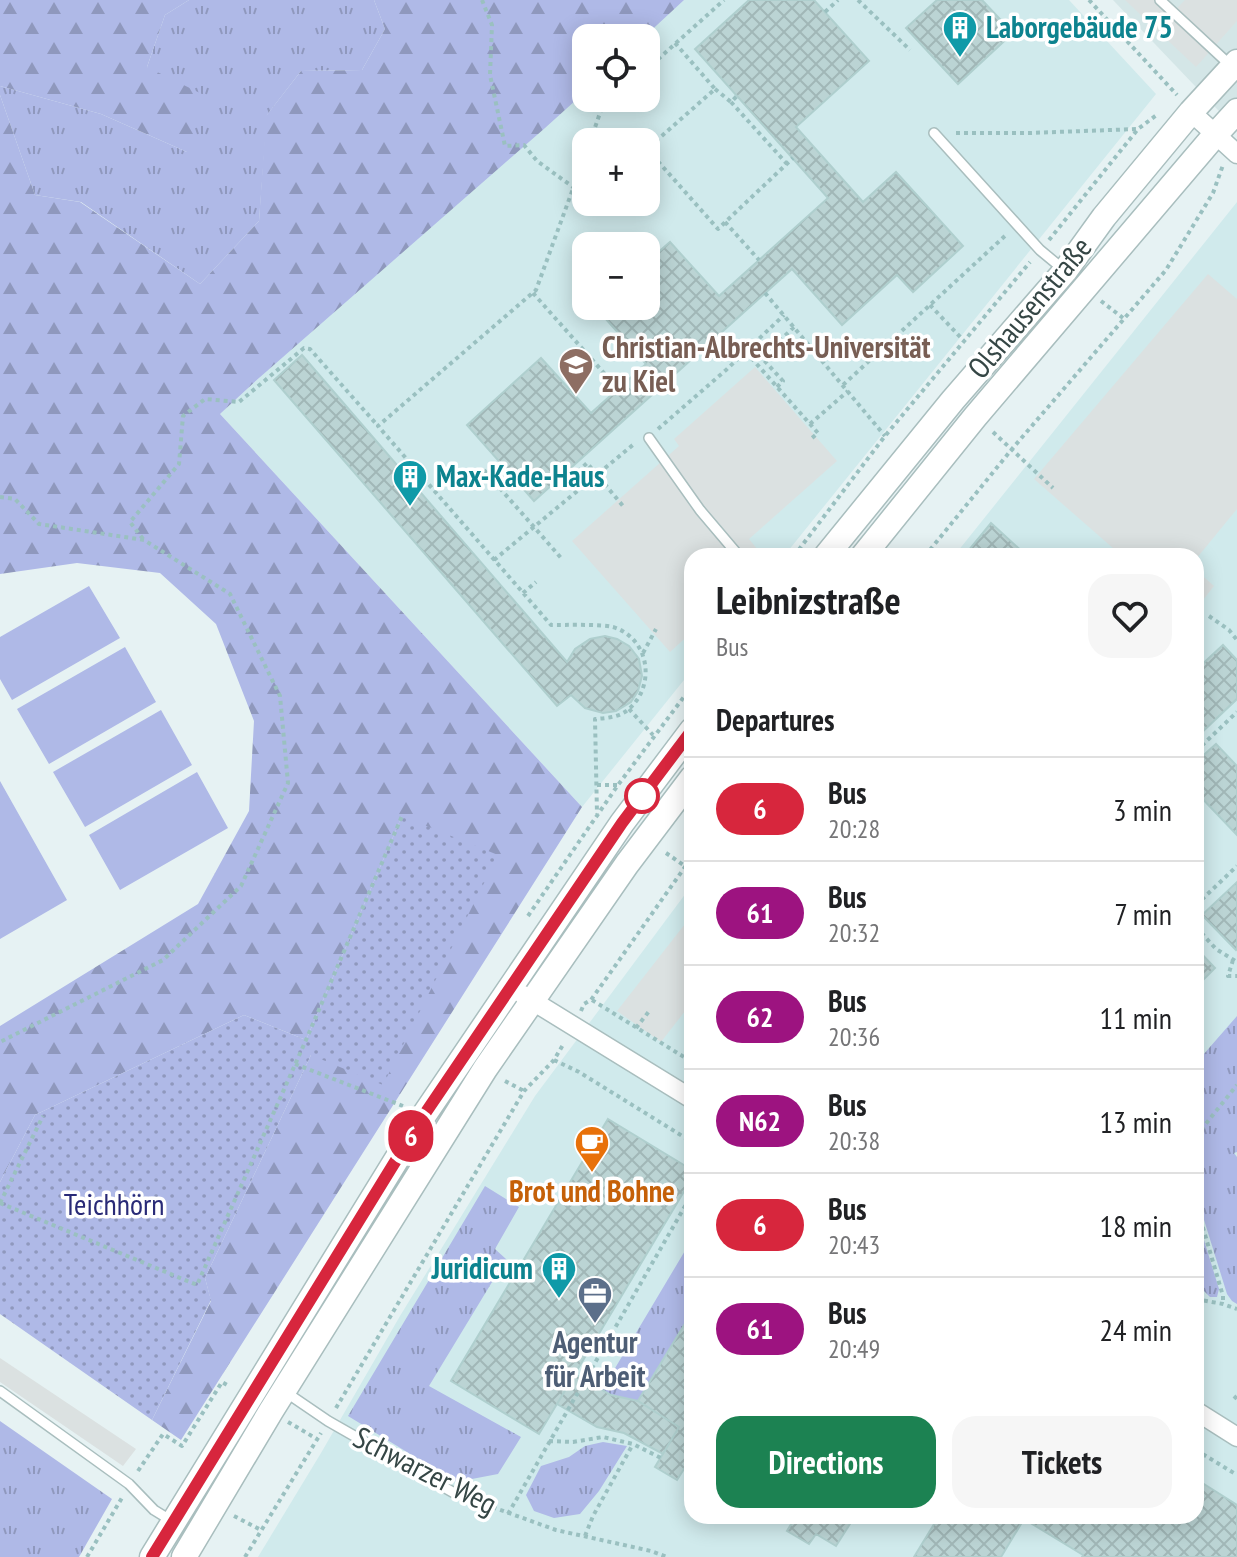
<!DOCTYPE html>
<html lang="en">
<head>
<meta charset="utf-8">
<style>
  :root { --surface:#fff; --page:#f6f6f6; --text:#202124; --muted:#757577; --line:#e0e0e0; --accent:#1c8252 }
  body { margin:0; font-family:"PT Sans Narrow",sans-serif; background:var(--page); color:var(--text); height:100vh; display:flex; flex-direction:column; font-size:30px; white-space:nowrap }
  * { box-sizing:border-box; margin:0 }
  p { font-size:26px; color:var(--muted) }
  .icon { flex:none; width:44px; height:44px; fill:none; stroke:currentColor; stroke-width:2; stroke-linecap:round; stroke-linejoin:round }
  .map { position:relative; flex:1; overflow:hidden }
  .details { position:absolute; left:684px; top:548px; width:520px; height:976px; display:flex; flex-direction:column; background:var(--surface); border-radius:24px; box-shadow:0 4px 20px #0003 }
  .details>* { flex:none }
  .badge { padding:0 16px; border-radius:26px; font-size:28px; line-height:52px }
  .tools { position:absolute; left:572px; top:24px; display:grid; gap:16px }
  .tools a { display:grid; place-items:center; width:88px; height:88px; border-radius:16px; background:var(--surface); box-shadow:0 4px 20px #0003; font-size:40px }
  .map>.badge { position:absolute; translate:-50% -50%; box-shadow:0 0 0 4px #fff }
  h2 { padding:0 32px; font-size:30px; line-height:72px }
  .round { display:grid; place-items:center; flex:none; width:84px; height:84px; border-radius:24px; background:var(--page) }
  .head { display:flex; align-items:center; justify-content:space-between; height:136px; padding:0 32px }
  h1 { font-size:38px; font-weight:700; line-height:60px }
  .cta { display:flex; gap:16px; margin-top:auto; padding:16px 32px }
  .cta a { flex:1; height:92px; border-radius:24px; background:var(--accent); color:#fff; font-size:32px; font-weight:700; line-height:92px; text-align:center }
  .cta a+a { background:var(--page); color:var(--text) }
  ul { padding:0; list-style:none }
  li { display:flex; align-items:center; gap:24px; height:104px; padding:0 32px; border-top:2px solid var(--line) }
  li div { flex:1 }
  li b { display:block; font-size:30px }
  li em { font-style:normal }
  li .badge { min-width:88px; font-weight:700; text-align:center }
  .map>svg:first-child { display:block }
</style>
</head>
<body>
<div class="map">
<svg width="1237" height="1557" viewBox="0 0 1237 1557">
  <defs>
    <pattern id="grass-tufts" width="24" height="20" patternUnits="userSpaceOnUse" patternTransform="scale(2)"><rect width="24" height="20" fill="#afb9e7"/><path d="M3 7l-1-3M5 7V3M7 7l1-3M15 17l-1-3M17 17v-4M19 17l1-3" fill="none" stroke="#8f98bd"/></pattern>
    <pattern id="forest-firs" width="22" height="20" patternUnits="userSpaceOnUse" patternTransform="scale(2)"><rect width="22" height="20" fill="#afb9e7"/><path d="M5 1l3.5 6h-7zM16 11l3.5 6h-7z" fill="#8f98bd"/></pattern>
    <pattern id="garden-dots" width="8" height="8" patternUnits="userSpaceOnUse" patternTransform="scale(2)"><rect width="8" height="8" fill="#afb9e7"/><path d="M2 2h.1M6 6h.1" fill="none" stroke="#8f98bd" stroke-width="1.8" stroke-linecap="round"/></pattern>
    <pattern id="building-cross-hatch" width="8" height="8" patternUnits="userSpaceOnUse" patternTransform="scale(2)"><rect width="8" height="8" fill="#bbd4d4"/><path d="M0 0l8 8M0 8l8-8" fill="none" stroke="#a1b7b7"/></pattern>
  </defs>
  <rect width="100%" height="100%" fill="#e6f2f3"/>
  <!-- residential -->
  <path fill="#d4e6e7" d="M1113,0H1237V130Z"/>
  <!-- education -->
  <path fill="#d0eaec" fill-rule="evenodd" d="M448,0H1069L1156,94L784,556H692V670L582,807L220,414L259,378ZM586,38H646V98H586ZM586,142H646V202H586ZM586,246H646V306H586Z
    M1237,202V1557H258L321,1453L400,1316L535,1096L692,885V1516H1196V556H954Z"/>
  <!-- grass -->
  <path fill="url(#grass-tufts)" d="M189,0H374L385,29L362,70L301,71L267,115L259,221L200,284L81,202L35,195L0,95V86L101,114L187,152L147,67L165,15Z
    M1237,1016V1152L1234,1153L1237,1157V1304L1232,1301L1227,1294L1196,1194V1063Z
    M485,1186L519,1207L495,1249L506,1259L429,1386L521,1437L498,1474L456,1482L348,1416Z
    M1196,1214L1219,1289L1217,1297H1210L1196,1283Z
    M692,1239V1312L638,1401L611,1395L602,1390Z
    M0,1421L112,1499L79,1557H0Z
    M603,1442L627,1446L599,1491L580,1514L554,1518L534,1511L526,1495L541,1466L569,1457L585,1446Z"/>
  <!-- forest -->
  <path fill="url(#forest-firs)" d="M0,0H189L165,15L147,67L206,96L187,152L101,114L0,86Z
    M374,0H684L643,38H586V91L545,128L259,378L220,414L582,807L181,1440L152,1420L211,1301L205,1278L311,1055L402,816L306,1040L244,1015L35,1115L0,1182V1026L198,904L249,811L254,721L216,624L160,573L77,563L0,574V95L35,195L80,202L200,284L259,221L266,116L301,71L362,70L385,29Z"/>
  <!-- garden -->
  <path fill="url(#garden-dots)" d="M402,816L498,855L383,1085L311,1055L205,1278L211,1300L152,1420L0,1314V1182L35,1115L244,1015L306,1040Z"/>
  <!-- pitch -->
  <path fill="#afb9e7" d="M89,586L120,638L12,700L0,679V637Z
    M125,647L156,702L49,764L17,709Z
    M161,710L192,765L85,827L53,772Z
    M197,772L228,828L120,890L89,835Z
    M0,781L67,900L0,939Z"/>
  <!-- parking -->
  <path fill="#dbe1e1" d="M1125,0H1160L1173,12L1185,0H1237V21L1196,67Z
    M1208,274L1237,299V509L1196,559V556H1122L1034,479Z
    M755,367L837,461L749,539L758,550L752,556H692V632L670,652L572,541L679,446L674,439Z
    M1196,570L1214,586L1196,609Z
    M692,915V1002L661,1042L617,1011Z
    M0,1358L136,1449L123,1466L0,1382Z"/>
  <!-- building -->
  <path fill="url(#building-cross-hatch)" stroke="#afcfce" stroke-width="2" d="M749,0H814L869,61L796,127L863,202L896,172L963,246L913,292L897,275L842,325L792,269L534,501L467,425L541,358L591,413L646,364L596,308L598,306H646V263L670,242L719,296L828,198L695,49Z
    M937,0H982L1013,33L958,84L906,28Z
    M302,355L567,662L575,649L590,639L605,636L617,639L629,646L639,659L642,676L638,691L631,702L616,711L603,713L585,708L571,695L557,706L274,380Z
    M991,523L1027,556H964Z
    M1223,645L1237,660V699L1196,738V670Z
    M1216,744L1237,766V835L1196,792V762Z
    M1237,882V949L1236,950L1202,915Z
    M1196,948L1215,968L1196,987Z
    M608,1119L692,1170V1178L539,1434L451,1381Z
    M692,1312V1459L691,1458L677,1480L655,1467L679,1427L638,1401Z
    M575,1374L611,1395L638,1401L679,1427L663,1454L624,1433L597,1427L557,1404Z
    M1196,1479L1237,1505V1557H1082L1083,1555L1024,1519L1001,1557H914L939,1516H1196Z
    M796,1516H855L836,1546L816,1534L809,1544L787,1531Z"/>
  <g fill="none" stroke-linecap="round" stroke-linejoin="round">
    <defs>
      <path id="service" d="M1160,0L1230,65
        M934,133L1040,250L1063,269
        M649,438L700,510L739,556
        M0,1391L129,1484L154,1510L172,1521
        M284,1391L328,1421L456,1494"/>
      <path id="minor" d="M1191,112L1237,154
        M523,995L692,1099
        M1196,1411L1237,1437"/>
      <path id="tertiary" d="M826,556L953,400L1065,271L1104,217L1191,112L1237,62
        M863,556L975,417L1215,135L1237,111
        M152,1557L422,1118L622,823L692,730
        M184,1557L271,1411L485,1069L627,864L692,778"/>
    </defs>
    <!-- service casing -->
    <use href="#service" stroke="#a9bebe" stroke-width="12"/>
    <!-- minor casing -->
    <use href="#minor" stroke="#a9bebe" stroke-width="21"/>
    <!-- tertiary casing -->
    <use href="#tertiary" stroke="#a9bebe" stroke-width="27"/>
    <!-- path -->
    <path stroke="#9ac0c0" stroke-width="4" stroke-dasharray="4 4" stroke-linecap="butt" d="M482,0L492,25L490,75L505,146L524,145L537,161L573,187
      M858,0L910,50
      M1089,0L1177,95
      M825,12L838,0
      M675,43L715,89L647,149L718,229L793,158
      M646,70L724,0
      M715,89L731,102L737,96
      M731,102L787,164
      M956,133H1029L1138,129
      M590,142L601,110L614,98
      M586,153L536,290L378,426L551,625C566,625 601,624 613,627C649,638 656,684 630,708C621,717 608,718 595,719L597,814
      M725,222L759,260
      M1049,240L1138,129L1158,114
      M533,293L618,389
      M765,293L885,436
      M1101,301L1123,318
      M930,305L964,341
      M746,352L818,433L812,438
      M843,385L1006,235
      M777,387L783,381L762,358L794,327
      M810,424L848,391
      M658,429L726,370L784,315
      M993,432L1053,488
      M484,470L562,559
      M555,482L560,488L587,463L623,506
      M0,497L15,499L39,524L144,540L230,594L280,696L288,783L241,886L163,960L0,1042
      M143,539L130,522L179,464L183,416L205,399L239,402L304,348L310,349L378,426
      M794,556L885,436L1030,262
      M925,556L1012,449L1166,270L1213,193L1223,165
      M494,560L634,444
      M523,593L536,582
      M1209,616L1229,630L1237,640
      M643,653L656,629
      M629,709L653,735
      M1196,751L1237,712
      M1196,758L1198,761
      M597,785H618
      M666,853L685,866
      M1196,905L1237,866
      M528,916L618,785L692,686
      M1196,927L1216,949L1237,962
      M1233,960L1228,976H1237
      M592,1000L692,1062
      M581,1011L584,1004L591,1000L692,857
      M636,1028L650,1010
      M554,1060L579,1072L692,1142
      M295,1064L403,1106
      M505,1081L524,1091
      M1196,1136L1237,1085
      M0,1203L197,1285L306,1040L402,816
      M0,1203L43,1116
      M1196,1204L1223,1296V1304
      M1196,1299L1223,1304L1237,1309
      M1234,1396L1237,1399
      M336,1408L524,1091L554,1060L564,1043
      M288,1422L317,1439
      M549,1441L573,1442L603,1437L633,1444L661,1458
      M1196,1450L1237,1475
      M138,1471L163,1434L182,1446L222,1382L229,1386
      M470,1499L556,1530L651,1551L667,1557
      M508,1514L692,1194
      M234,1516L261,1530
      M585,1536L593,1516L633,1444
      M87,1557L123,1496
      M245,1557L321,1433"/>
    <!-- service -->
    <use href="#service" stroke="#fff" stroke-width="9"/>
    <!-- minor -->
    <use href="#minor" stroke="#fff" stroke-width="18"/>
    <!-- tertiary -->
    <use href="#tertiary" stroke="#fff" stroke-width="24"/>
  </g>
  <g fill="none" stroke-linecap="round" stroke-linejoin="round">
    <defs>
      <path id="line" d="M152,1557L422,1118L622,823L692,730"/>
    </defs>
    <!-- line casing -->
    <use href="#line" stroke="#fff" stroke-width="18"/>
    <!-- line -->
    <use href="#line" stroke="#d7263d" stroke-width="12"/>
  </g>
  <!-- icons -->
  <defs>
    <symbol id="building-pin" viewBox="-11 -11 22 30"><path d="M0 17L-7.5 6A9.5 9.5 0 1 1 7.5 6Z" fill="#0f9aa8" stroke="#fff"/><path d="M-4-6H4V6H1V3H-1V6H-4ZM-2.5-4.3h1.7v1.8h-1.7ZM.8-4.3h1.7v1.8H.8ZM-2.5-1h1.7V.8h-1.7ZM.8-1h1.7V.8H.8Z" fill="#fff"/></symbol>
    <symbol id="university-pin" viewBox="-11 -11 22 30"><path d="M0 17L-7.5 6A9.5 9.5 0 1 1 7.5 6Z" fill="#8d6e63" stroke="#fff"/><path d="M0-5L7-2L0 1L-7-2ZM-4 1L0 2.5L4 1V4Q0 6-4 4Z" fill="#fff"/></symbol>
    <symbol id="cafe-pin" viewBox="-11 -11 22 30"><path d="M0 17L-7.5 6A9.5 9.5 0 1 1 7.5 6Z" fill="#e8710a" stroke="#fff"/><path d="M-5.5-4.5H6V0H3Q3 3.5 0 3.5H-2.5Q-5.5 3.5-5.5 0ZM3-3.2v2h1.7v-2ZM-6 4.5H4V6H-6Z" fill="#fff"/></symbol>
    <symbol id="office-pin" viewBox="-11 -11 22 30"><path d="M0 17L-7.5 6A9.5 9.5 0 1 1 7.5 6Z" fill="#5c6f8a" stroke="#fff"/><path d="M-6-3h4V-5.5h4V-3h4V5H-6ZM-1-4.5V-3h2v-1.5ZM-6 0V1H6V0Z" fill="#fff"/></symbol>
  </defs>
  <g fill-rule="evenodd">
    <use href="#building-pin" x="940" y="8" width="40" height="54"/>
    <use href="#university-pin" x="556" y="345" width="40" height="54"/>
    <use href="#building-pin" x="390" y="457" width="40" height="54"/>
    <use href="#cafe-pin" x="572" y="1123" width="40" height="54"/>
    <use href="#building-pin" x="539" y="1249" width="40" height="54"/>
    <use href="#office-pin" x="575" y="1274" width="40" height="54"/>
  </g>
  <!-- markers -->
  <circle fill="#fff" stroke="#d7263d" stroke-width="4" cx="642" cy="796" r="16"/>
  <g text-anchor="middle" stroke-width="7" stroke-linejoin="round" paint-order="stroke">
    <!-- culture labels -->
    <g font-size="30" font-weight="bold" fill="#0d838f" stroke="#fff" text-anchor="start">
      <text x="986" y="38">Laborgebäude 75</text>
      <text x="436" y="487">Max-Kade-Haus</text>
      <text x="533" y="1279" text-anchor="end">Juridicum</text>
    </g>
    <!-- street labels -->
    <g font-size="30" fill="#354645" stroke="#fff">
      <text transform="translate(1030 308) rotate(-50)" y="10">Olshausenstraße</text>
      <text transform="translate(425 1471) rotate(27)" y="10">Schwarzer Weg</text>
    </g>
    <!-- education labels -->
    <g font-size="30" font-weight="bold" fill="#785e54" stroke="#fff" text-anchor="start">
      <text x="602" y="358">Christian-Albrechts-Universität<tspan x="602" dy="34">zu Kiel</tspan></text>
    </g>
    <!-- food labels -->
    <g font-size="30" font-weight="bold" fill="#c56008" stroke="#fff">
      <text x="592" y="1202">Brot und Bohne</text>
    </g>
    <!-- park labels -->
    <g font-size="30" fill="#292a77" stroke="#fff">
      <text x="114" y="1215">Teichhörn</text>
    </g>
    <!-- service labels -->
    <g font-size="30" font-weight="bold" fill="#4e5e75" stroke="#fff">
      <text x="595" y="1353">Agentur<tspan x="595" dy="34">für Arbeit</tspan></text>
    </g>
  </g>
</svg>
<div class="tools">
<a><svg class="icon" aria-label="locate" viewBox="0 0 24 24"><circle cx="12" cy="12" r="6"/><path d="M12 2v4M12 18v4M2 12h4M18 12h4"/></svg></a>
<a>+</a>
<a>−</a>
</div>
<b class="badge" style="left:411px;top:1136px;background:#d7263d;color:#fff">6</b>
<section class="details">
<div class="head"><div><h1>Leibnizstraße</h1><p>Bus</p></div><a class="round"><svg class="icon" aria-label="heart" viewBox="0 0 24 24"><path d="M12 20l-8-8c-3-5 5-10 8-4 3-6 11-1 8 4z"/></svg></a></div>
<h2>Departures</h2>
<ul>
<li><span class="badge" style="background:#d7263d;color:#fff">6</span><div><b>Bus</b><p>20:28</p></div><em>3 min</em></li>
<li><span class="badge" style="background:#9d1380;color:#fff">61</span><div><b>Bus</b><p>20:32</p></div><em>7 min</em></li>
<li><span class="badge" style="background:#9d1380;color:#fff">62</span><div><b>Bus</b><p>20:36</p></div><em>11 min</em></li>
<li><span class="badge" style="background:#9d1380;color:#fff">N62</span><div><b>Bus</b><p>20:38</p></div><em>13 min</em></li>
<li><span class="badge" style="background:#d7263d;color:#fff">6</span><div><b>Bus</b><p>20:43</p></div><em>18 min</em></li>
<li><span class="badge" style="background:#9d1380;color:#fff">61</span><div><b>Bus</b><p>20:49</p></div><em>24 min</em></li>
</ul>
<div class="cta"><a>Directions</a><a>Tickets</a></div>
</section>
</div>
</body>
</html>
